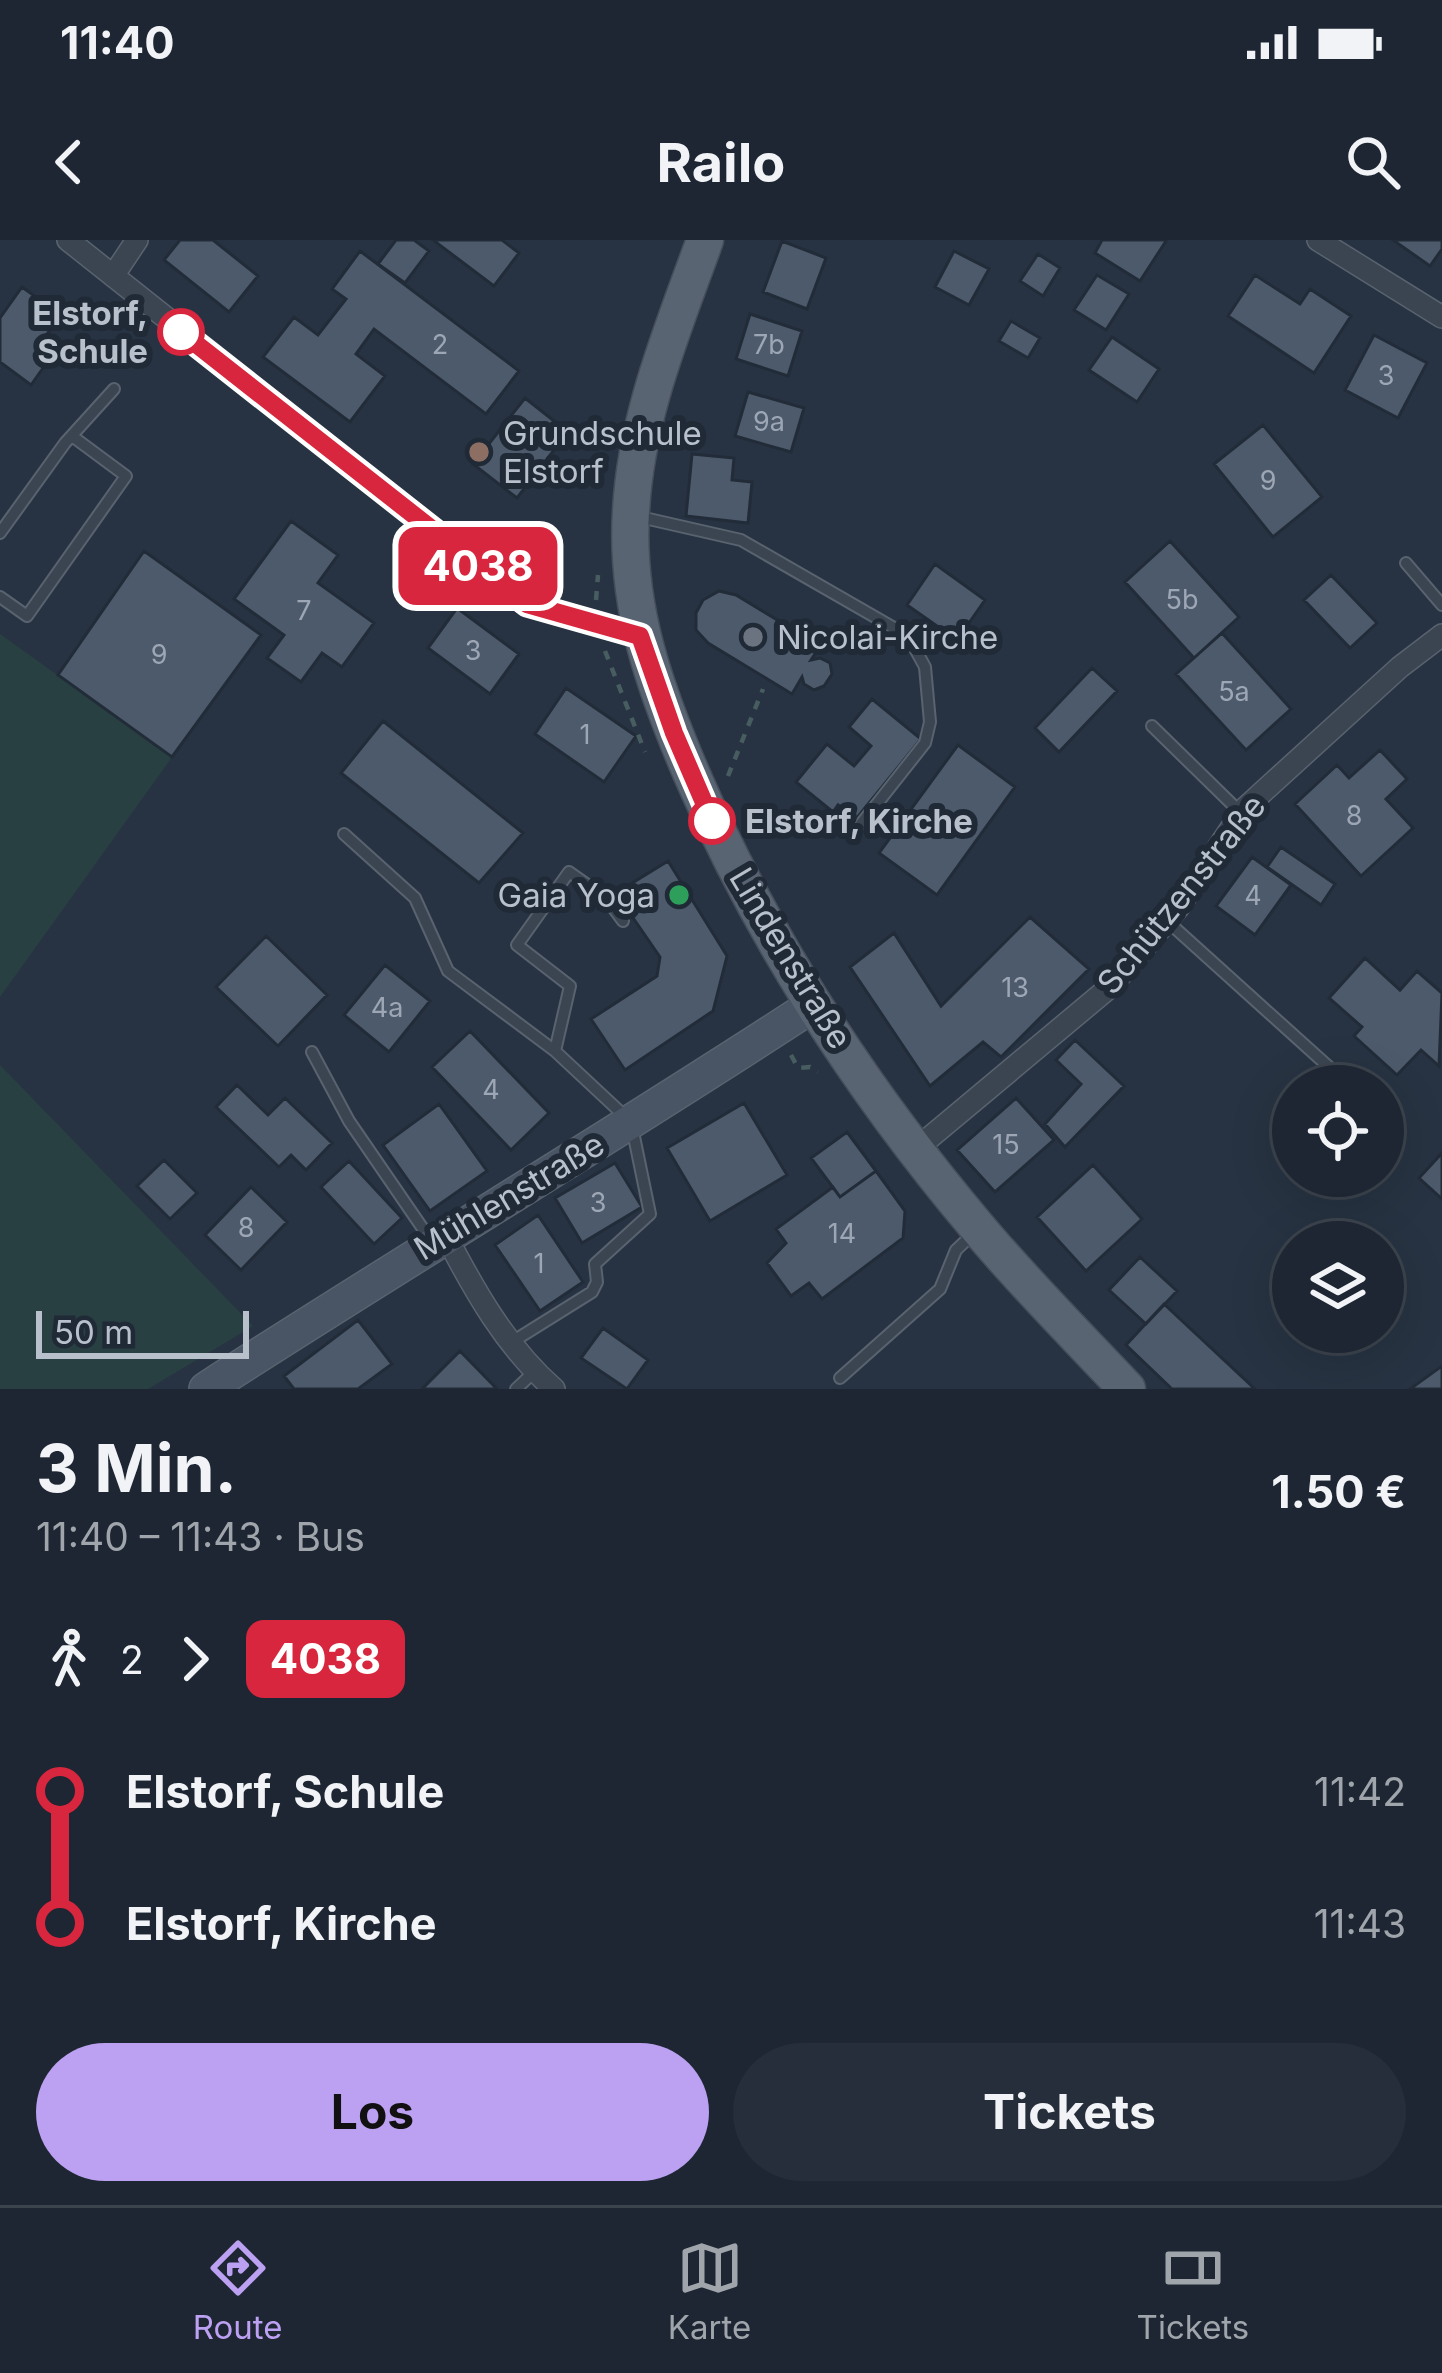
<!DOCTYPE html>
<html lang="de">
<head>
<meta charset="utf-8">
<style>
  :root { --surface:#1d2632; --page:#252e3a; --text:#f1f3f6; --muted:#a0a5ac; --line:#3b434d; --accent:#bca0f2 }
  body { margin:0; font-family:Inter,sans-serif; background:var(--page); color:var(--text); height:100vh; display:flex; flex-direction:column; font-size:45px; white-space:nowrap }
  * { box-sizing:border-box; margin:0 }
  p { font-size:39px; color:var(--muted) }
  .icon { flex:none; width:66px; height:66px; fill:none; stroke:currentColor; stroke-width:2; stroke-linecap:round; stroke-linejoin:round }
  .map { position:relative; height:1149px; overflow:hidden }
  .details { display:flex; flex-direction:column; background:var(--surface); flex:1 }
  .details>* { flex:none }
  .badge { padding:0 24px; border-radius:18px; font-size:42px; line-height:78px }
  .buttons { position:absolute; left:1272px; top:825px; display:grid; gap:24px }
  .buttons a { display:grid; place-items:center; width:132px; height:132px; border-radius:50%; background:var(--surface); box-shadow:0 12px 48px #0002,0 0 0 3px var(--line); font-size:60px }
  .scale { position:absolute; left:36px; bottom:30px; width:213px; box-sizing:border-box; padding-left:12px; border:6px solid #b8c0cc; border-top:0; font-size:33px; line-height:42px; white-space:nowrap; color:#b8c0cc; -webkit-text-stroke:9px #202a37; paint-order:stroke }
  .map>.badge { position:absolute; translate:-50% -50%; box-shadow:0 0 0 6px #fff }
  .legs { display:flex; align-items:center; gap:18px; height:132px; padding:0 36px; font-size:39px }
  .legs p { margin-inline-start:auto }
  .head { display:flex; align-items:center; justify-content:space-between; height:204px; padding:0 36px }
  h1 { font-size:66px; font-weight:700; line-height:90px }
  .action { display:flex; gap:24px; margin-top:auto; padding:24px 36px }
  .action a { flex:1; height:138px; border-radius:72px; background:var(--accent); color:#111; font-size:48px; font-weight:700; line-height:138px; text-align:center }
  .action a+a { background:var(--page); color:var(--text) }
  ul { padding:0 36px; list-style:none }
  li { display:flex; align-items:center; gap:42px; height:132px; font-size:45px }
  li i { display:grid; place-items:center; width:18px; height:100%; margin:0 15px; background:currentColor }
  li i::after { content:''; width:30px; height:30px; margin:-15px; border:9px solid; border-radius:50%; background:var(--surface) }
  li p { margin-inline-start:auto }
  li:first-child i { background:linear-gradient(#0000 50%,currentColor 0) }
  li:last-child i { background:linear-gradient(currentColor 50%,#0000 0) }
  .status { display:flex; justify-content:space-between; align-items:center; height:84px; padding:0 60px; background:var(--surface); direction:ltr }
  .status svg { height:33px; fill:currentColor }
  header { display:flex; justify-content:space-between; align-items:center; height:156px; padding:0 36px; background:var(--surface); font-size:54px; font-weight:700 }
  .tabs { display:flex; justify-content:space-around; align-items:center; height:168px; border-top:3px solid var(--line); background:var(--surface); font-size:33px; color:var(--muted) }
  .tabs a { display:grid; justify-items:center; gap:6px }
  .tabs .on { color:var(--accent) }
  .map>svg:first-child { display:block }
</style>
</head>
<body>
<div class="status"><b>11:40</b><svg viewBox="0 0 49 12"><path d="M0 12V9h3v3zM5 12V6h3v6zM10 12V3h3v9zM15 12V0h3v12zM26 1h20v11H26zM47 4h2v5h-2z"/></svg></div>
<header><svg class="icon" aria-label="back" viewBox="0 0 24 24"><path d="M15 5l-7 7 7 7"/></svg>Railo<svg class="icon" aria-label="search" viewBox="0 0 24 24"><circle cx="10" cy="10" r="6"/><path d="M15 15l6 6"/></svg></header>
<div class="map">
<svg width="1442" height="1149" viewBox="0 0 1442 1149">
  <rect width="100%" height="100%" fill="#273342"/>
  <!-- green -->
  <path fill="#294043" d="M0,394L172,517L0,757Z
    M0,825L253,1086L148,1149H0Z"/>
  <!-- building -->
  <path fill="#4d5a6b" stroke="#222c39" stroke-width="3" d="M180,0H213L258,36L229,72L164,20Z
    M396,0H414L429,11L405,43L378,24Z
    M433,0H502L519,13L494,46Z
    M1102,0H1165L1166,1L1140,41L1095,13Z
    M1393,0H1442V9L1430,26Z
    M782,1L826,18L807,69L763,52Z
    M360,11L519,131L486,174L374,89L356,114L385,136L350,182L263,117L294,77L318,95L346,59L332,49Z
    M954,11L989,29L969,65L935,47Z
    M1038,14L1060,28L1043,56L1020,41Z
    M1097,35L1129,54L1106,90L1074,70Z
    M1255,35L1300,64L1310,49L1351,76L1314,133L1228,76Z
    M22,47L61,75L39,105L53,114L31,145L0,122V78Z
    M750,74L802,91L788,136L736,119Z
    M1011,81L1040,98L1028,118L999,101Z
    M1374,95L1427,123L1398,178L1345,150Z
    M1112,97L1159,129L1137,162L1089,130Z
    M748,152L804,168L791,212L735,196Z
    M525,158L568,192L517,258L473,224Z
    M1263,185L1322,257L1273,297L1214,224Z
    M692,214L734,218L732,240L752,242L748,283L686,276Z
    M291,281L338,315L318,343L374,383L342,427L322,413L301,442L267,418L284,395L234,359Z
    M1170,301L1239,377L1194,418L1125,342Z
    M144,311L261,395L172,517L58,435Z
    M935,324L985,360L957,400L907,365Z
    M1331,335L1377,383L1350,408L1304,360Z
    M719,351L736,355L820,406L811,420L820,418L830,423L832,434L824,446L814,450L804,444L802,437L792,454L708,403L696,390V373L703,360Z
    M457,368L519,414L490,454L428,408Z
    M1222,393L1291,469L1246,510L1176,434Z
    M1092,428L1117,451L1059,512L1035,488Z
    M566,448L636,496L604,542L535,494Z
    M872,459L921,499L856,579L838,565L833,572L796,542L827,504L854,526L871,506L849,487Z
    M383,481L523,593L479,643L341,533Z
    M958,505L1015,547L937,655L879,613Z
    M1380,510L1407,539L1386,559L1413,588L1361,636L1295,564L1337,525L1349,538Z
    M1281,607L1335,644L1321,665L1267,627Z
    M1252,617L1291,645L1255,695L1216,666Z
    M668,621L727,716L713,771L625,830L591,779L657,736L660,717L616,653Z
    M1030,677L1089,729L1001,817L983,802L930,846L850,727L894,693L941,766Z
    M266,696L327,755L278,806L216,747Z
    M1365,718L1400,750L1417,731L1442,753L1439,826L1421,810L1397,835L1354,796L1362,787L1329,758Z
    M385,725L430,761L389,812L344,775Z
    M470,791L549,873L511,910L432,827Z
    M1075,800L1124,846L1065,907L1045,884L1081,844L1056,820Z
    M237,845L268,875L285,858L332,903L306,930L291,915L279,927L216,867Z
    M1016,858L1054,900L995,952L957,910Z
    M744,863L787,935L710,981L667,908Z
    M439,864L487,931L430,971L383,905Z
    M847,892L876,931L840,957L811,918Z
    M1442,913V959L1419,938Z
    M164,920L197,953L170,979L137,946Z
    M349,921L402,978L374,1004L321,947Z
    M615,923L642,967L582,1003L555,958Z
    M1093,925L1142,979L1086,1031L1037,977Z
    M876,931L905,971L903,998L822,1059L809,1043L791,1056L767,1023L786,1003L776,989L833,947L840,957Z
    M251,947L287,982L241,1030L205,995Z
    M538,975L583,1042L540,1071L495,1005Z
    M1140,1017L1177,1051L1146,1084L1109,1050Z
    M1164,1064L1255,1149H1172L1126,1105Z
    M358,1080L392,1124L358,1149H294L284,1136Z
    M603,1088L648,1120L627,1149L581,1118Z
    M460,1111L497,1149H422Z
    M1442,1126V1149H1410Z"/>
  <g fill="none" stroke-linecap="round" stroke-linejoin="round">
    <defs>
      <path id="service" d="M640,277L741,300L908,396L925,427L930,482L925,503L861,584
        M0,293L65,203L114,149
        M1406,323L1442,365
        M0,357L27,376L126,236L72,196
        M1152,486L1241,573
        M344,594L415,658L448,731L555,811
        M1166,680L1350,846
        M312,812L349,881L430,999
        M512,1102L592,1052L597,1042L595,1024L650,974L631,882L555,811L570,746L517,705L569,632L606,658L623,681
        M840,1138L940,1049L956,1010L976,991
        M516,1149L534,1132"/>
      <path id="minor" d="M68,0L527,364L640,396
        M1318,0L1442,77
        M113,36L137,0
        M916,909L1111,746L1178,668L1244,569L1400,427L1442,395
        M445,994C474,1050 506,1107 554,1149"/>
      <path id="secondary" d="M206,1149C407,1019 613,896 813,765"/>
      <path id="primary" d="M705,0C673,89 636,176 631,271C625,366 655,449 692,535C763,698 863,852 978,988C1025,1044 1077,1096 1127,1149"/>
    </defs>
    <!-- service casing -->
    <use href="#service" stroke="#59636f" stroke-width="14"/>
    <!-- minor casing -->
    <use href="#minor" stroke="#59636f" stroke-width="24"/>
    <!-- secondary casing -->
    <use href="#secondary" stroke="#59636f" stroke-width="36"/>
    <!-- primary casing -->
    <use href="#primary" stroke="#454e5b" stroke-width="39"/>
    <!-- path -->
    <path stroke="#475d60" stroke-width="4.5" stroke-dasharray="9 9" stroke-linecap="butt" d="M596,360L598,335
      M605,411L645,512
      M728,536L763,449
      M791,815L798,828L810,827L818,832"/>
    <!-- service -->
    <use href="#service" stroke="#3b4552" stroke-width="10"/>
    <!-- minor -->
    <use href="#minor" stroke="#3b4552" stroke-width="21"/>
    <!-- secondary -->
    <use href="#secondary" stroke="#495465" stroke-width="33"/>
    <!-- primary -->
    <use href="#primary" stroke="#596472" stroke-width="36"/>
  </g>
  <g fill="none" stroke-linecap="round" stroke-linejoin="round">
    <defs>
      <path id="line-1" d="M181,92L527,364L640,396L674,493L712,581"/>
    </defs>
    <!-- line-1 casing -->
    <use href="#line-1" stroke="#fff" stroke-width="27"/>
    <!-- line-1 -->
    <use href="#line-1" stroke="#d7263d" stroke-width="18"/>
  </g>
  <!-- markers -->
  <g fill="#fff" stroke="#d7263d" stroke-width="6">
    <circle cx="181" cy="92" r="21"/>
    <circle cx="712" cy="581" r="21"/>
  </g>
  <circle fill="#8d6e63" stroke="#202a37" stroke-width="4.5" cx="479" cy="212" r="12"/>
  <circle fill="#6b7280" stroke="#202a37" stroke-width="4.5" cx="753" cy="397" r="12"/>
  <circle fill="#2e9e5b" stroke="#202a37" stroke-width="4.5" cx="679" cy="655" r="12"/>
  <g text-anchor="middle" stroke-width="12" stroke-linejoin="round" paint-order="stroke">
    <!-- number labels -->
    <g font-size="27" fill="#9da6b4">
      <text x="440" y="114">2</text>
      <text x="769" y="114">7b</text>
      <text x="1386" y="145">3</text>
      <text x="769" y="191">9a</text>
      <text x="1268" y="250">9</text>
      <text x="1182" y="369">5b</text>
      <text x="304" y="380">7</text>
      <text x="473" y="420">3</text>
      <text x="159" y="424">9</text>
      <text x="1234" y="461">5a</text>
      <text x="585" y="504">1</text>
      <text x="1354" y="585">8</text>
      <text x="1253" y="665">4</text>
      <text x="1015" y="757">13</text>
      <text x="387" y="777">4a</text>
      <text x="491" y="859">4</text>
      <text x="1006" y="914">15</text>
      <text x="598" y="972">3</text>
      <text x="246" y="997">8</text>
      <text x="842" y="1003">14</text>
      <text x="539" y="1033">1</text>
    </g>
    <!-- stop labels -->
    <g font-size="33" font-weight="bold" fill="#b8c0cc" stroke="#202a37" text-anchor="end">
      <text x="148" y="85">Elstorf,<tspan x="148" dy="38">Schule</tspan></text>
      <text x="745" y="593" text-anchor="start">Elstorf, Kirche</text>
    </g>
    <!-- poi labels -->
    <g font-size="33" fill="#b8c0cc" stroke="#202a37" text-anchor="start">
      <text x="503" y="205">Grundschule<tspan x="503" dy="38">Elstorf</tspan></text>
      <text x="777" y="409">Nicolai-Kirche</text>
      <text x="655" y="667" text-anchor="end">Gaia Yoga</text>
    </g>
    <!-- street labels -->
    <g font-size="33" fill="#b8c0cc" stroke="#202a37">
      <text transform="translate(1181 654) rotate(-51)" y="12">Schützenstraße</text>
      <text transform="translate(791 718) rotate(59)" y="12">Lindenstraße</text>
      <text transform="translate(509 956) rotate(-31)" y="12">Mühlenstraße</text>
    </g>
  </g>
</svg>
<div class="buttons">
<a><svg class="icon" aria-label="locate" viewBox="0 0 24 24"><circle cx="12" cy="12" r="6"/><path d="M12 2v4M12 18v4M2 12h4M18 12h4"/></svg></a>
<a><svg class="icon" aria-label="layers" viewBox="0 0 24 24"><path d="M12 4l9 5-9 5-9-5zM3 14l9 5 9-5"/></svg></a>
</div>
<div class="scale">50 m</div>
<b class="badge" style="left:478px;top:326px;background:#d7263d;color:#fff">4038</b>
</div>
<section class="details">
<div class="head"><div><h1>3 Min.</h1><p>11:40 – 11:43 · Bus</p></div><b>1.50 €</b></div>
<div class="legs"><svg class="icon" aria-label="walk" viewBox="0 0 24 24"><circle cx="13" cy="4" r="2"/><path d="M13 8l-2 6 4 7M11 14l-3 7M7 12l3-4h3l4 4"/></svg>2<svg class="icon" aria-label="forward" viewBox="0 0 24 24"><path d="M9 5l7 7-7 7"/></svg><b class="badge" style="background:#d7263d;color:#fff">4038</b></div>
<ul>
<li><i style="color:#d7263d"></i><b>Elstorf, Schule</b><p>11:42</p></li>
<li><i style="color:#d7263d"></i><b>Elstorf, Kirche</b><p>11:43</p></li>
</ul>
<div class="action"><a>Los</a><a>Tickets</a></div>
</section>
<nav class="tabs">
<a class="on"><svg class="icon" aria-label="directions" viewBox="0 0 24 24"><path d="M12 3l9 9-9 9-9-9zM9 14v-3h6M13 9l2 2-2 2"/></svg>Route</a>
<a><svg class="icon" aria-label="map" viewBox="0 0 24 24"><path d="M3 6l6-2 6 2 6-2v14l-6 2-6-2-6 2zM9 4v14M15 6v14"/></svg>Karte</a>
<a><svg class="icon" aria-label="tickets" viewBox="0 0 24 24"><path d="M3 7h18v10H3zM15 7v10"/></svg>Tickets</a>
</nav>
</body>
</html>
